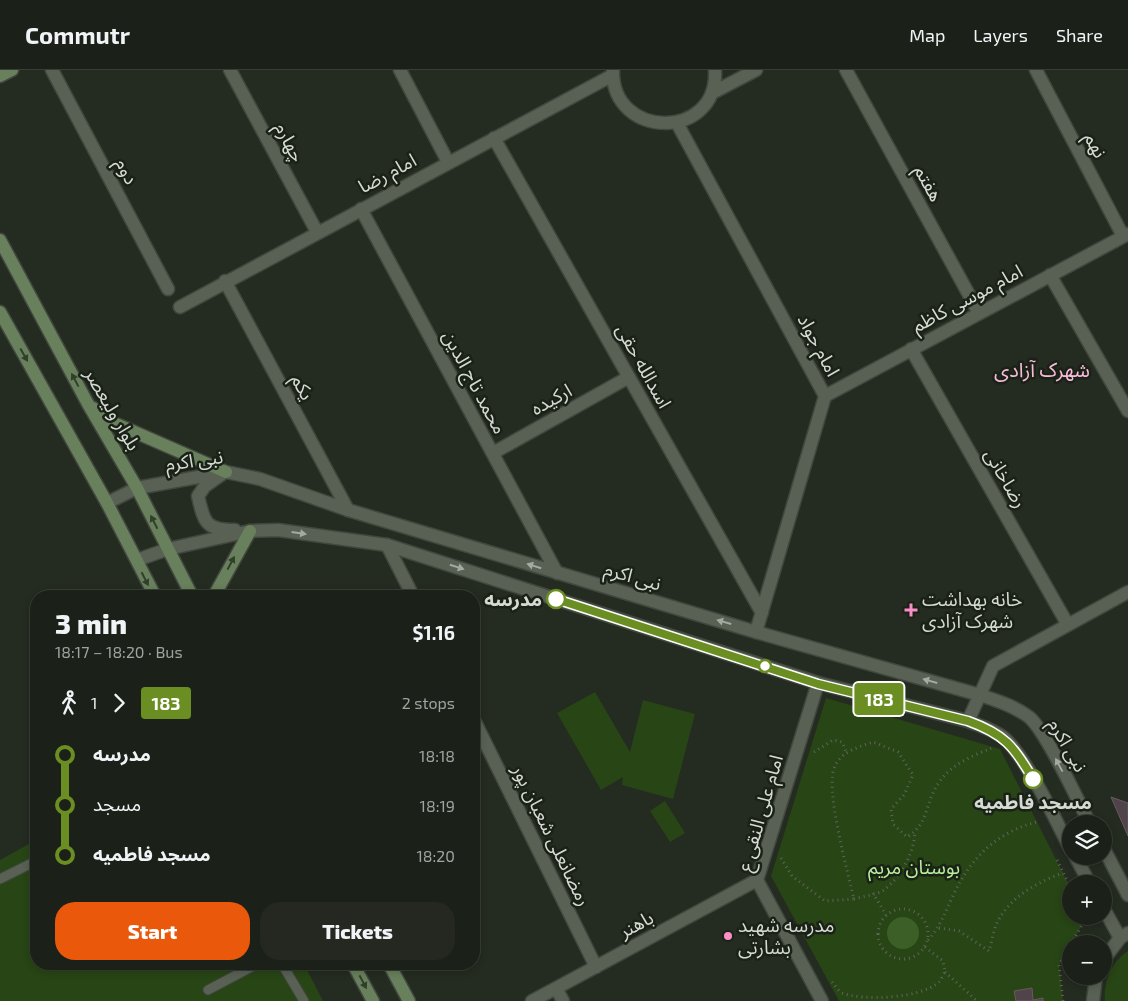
<!DOCTYPE html>
<html lang="en">
<head>
<meta charset="utf-8">
<style>
  :root { --surface:#1b2018; --page:#242821; --text:#f1f3f6; --muted:#a0a3a2; --line:#393e37; --accent:#ea580c }
  body { margin:0; font-family:"Exo 2","Noto Sans Arabic",sans-serif; background:var(--page); color:var(--text); height:100vh; display:flex; flex-direction:column; font-size:19px; white-space:nowrap }
  * { box-sizing:border-box; margin:0 }
  p { font-size:16px; color:var(--muted) }
  .icon { flex:none; width:28px; height:28px; fill:none; stroke:currentColor; stroke-width:2; stroke-linecap:round; stroke-linejoin:round }
  .map { position:relative; flex:1; overflow:hidden }
  .sheet { position:absolute; left:30px; top:520px; width:450px; height:380px; display:flex; flex-direction:column; background:var(--surface); border-radius:20px; box-shadow:0 2px 8px #0003,0 0 0 1px var(--line) }
  .sheet>* { flex:none }
  .badge { padding:0 10px; border-radius:4px; font-size:18px; line-height:32px }
  .controls { position:absolute; left:1062px; top:745px; display:grid; gap:10px }
  .controls a { display:grid; place-items:center; width:50px; height:50px; border-radius:50%; background:var(--surface); box-shadow:0 2px 8px #0003,0 0 0 1px var(--line); font-size:25px }
  .map>.badge { position:absolute; translate:-50% -50%; box-shadow:0 0 0 2px #fff }
  .legs { display:flex; align-items:center; gap:8px; height:55px; padding:0 25px; font-size:16px }
  .legs p { margin-inline-start:auto }
  .headline { display:flex; align-items:center; justify-content:space-between; height:85px; padding:0 25px }
  h1 { font-size:28px; font-weight:800; line-height:38px }
  .button { display:flex; gap:10px; margin-top:auto; padding:10px 25px }
  .button a { flex:1; height:58px; border-radius:20px; background:var(--accent); color:#fff; font-size:20px; font-weight:800; line-height:58px; text-align:center }
  .button a+a { background:var(--page); color:var(--text) }
  ul { padding:0 25px; list-style:none }
  li { display:flex; align-items:center; gap:18px; height:50px; font-size:19px }
  li i { display:grid; place-items:center; width:8px; height:100%; margin:0 6px; background:currentColor }
  li i::after { content:''; width:12px; height:12px; margin:-6px; border:4px solid; border-radius:50%; background:var(--surface) }
  li p { margin-inline-start:auto }
  li:first-child i { background:linear-gradient(#0000 50%,currentColor 0) }
  li:last-child i { background:linear-gradient(currentColor 50%,#0000 0) }
  header { display:flex; align-items:center; gap:30px; box-sizing:border-box; height:70px; padding:0 25px; background:var(--surface); border-bottom:1px solid var(--line) }
  header strong { font-size:24px }
  nav { display:flex; gap:28px; margin-inline-start:auto; font-size:18px }
  .map>svg:first-child { display:block }
</style>
</head>
<body>
<header>
<strong>Commutr</strong>
<nav><a>Map</a><a>Layers</a><a>Share</a></nav>
</header>
<div class="map">
<svg width="1128" height="931" viewBox="0 0 1128 931">
  <rect width="100%" height="100%" fill="#242b20"/>
  <!-- green -->
  <path fill="#284515" d="M595,622L630,682L643,630L695,644L673,729L622,715L623,707L601,720L557,643Z
    M826,628L1000,679L1071,819V846H1085L1086,848L1059,895L1063,931H839L771,806Z
    M665,731L685,763L670,772L650,741Z
    M36,770V894H304L323,931H0V790Z
    M1128,881V931H1105C1103,912 1112,891 1128,881Z"/>
  <!-- water -->
  <path fill="#3c5f27" d="M887 863a16 16 0 1 1 32 0a16 16 0 1 1-32 0Z"/>
  <!-- building -->
  <path fill="#51434a" stroke="#695a61" d="M1111,727L1128,733V766Z
    M1032,918L1033,930L1043,928V931H1016L1014,921Z"/>
  <g fill="none" stroke-linecap="round" stroke-linejoin="round">
    <defs>
      <path id="service" d="M0,809L36,791
        M282,894L304,931
        M208,920L257,894"/>
      <path id="minor" d="M52,0L168,219
        M230,0L317,162
        M400,0L448,92
        M613,0C611,70 719,71 715,0
        M846,0L979,243
        M1036,0L1123,166
        M712,23L756,0
        M677,53L825,326L756,562
        M494,68L762,543
        M361,139L557,503
        M1050,205L1128,341
        M225,211L348,440
        M180,237L613,5
        M911,279L1068,555
        M825,326L1128,164
        M493,383L629,307
        M387,475L413,526
        M818,613L757,810L822,931
        M474,650L596,897
        M968,651L993,596L1128,522
        M556,918L563,931
        M532,931L757,810"/>
      <path id="tertiary" d="M222,404L205,416L198,426C204,453 206,460 235,460
        M107,433L137,418L226,402L260,409L348,440L756,562L980,625C998,631 1014,636 1029,647C1046,661 1078,731 1090,754
        M137,490L168,479L250,461L278,460L387,475L818,613L968,651C980,656 992,659 1003,667C1026,686 1056,751 1071,780
        M1104,779L1128,825
        M1075,786L1090,814
        M1104,839L1120,868
        M1104,889L1120,868L1128,863
        M1093,931L1096,906"/>
      <path id="secondary" d="M0,6L12,0
        M0,170L88,334L137,418L192,526
        M0,242L107,433L155,526
        M93,338L114,353L226,402
        M214,526L250,461
        M353,894L373,931
        M389,894L409,931"/>
    </defs>
    <!-- service casing -->
    <use href="#service" stroke="#41473e" stroke-width="11"/>
    <!-- minor casing -->
    <use href="#minor" stroke="#41473e" stroke-width="15"/>
    <!-- tertiary casing -->
    <use href="#tertiary" stroke="#41473e" stroke-width="15"/>
    <!-- secondary casing -->
    <use href="#secondary" stroke="#41473e" stroke-width="15"/>
    <!-- path -->
    <path stroke="#5f655c" stroke-width="3" stroke-dasharray="1 4" stroke-linecap="butt" d="M814,682L833,670L842,672L846,682
      M781,788L792,806L825,831L854,829C848,803 824,716 835,696C842,681 859,677 873,672L898,682L913,705L904,725L891,739L893,754L907,767C930,753 925,730 940,711C952,694 974,685 992,678
      M1057,790L1071,819
      M873,823L886,845
      M854,829C863,826 877,825 884,820C901,807 914,783 915,762
      M878 864a25 25 0 1 1 50 0a25 25 0 1 1-50 0Z
      M939,858L959,861L989,881C992,872 993,860 998,851C1011,826 1038,812 1063,803
      M928,870C940,857 945,842 953,826C970,788 997,762 1037,752
      M945,902L977,931
      M832,912C835,915 838,921 842,923C863,931 920,929 939,912C941,910 943,905 945,902L943,891L925,877
      M1063,931L1059,895L1086,848L1085,846"/>
    <!-- service -->
    <use href="#service" stroke="#596155" stroke-width="9"/>
    <!-- minor -->
    <use href="#minor" stroke="#596155" stroke-width="12"/>
    <!-- tertiary -->
    <use href="#tertiary" stroke="#596155" stroke-width="12"/>
    <!-- secondary -->
    <use href="#secondary" stroke="#68805b" stroke-width="12"/>
  </g>
  <!-- one-way arrows -->
  <defs><path id="oneway-solid" d="M-6-.8H1V-3.2L6.5 0L1 3.2V.8H-6Z" transform="scale(1.25)"/></defs>
  <g fill="#313e2b">
    <use href="#oneway-solid" transform="translate(24 285) rotate(61)"/>
    <use href="#oneway-solid" transform="translate(75 310) rotate(-118)"/>
    <use href="#oneway-solid" transform="translate(154 452) rotate(-117)"/>
    <use href="#oneway-solid" transform="translate(231 493) rotate(-62)"/>
    <use href="#oneway-solid" transform="translate(145 509) rotate(63)"/>
    <use href="#oneway-solid" transform="translate(363 912) rotate(62)"/>
  </g>
  <g fill="#a3aaa1">
    <use href="#oneway-solid" transform="translate(299 463) rotate(8)"/>
    <use href="#oneway-solid" transform="translate(534 496) rotate(-163)"/>
    <use href="#oneway-solid" transform="translate(457 497) rotate(18)"/>
    <use href="#oneway-solid" transform="translate(724 552) rotate(-164)"/>
    <use href="#oneway-solid" transform="translate(930 611) rotate(-164)"/>
    <use href="#oneway-solid" transform="translate(1059 695) rotate(-118)"/>
  </g>
  <g fill="none" stroke-linecap="round" stroke-linejoin="round">
    <defs>
      <path id="line-1" d="M556,529L818,614L968,651C1004,664 1014,676 1033,709"/>
    </defs>
    <!-- line-1 casing -->
    <use href="#line-1" stroke="#fff" stroke-width="11"/>
    <!-- line-1 -->
    <use href="#line-1" stroke="#6b8e23" stroke-width="8"/>
  </g>
  <!-- markers -->
  <g fill="#fff" stroke="#6b8e23" stroke-width="2.5">
    <circle cx="556" cy="529" r="9"/>
    <circle cx="765" cy="596" r="6"/>
    <circle cx="1033" cy="709" r="9"/>
  </g>
  <g fill="#fa8fc7" stroke="#1a2117" stroke-width="2">
    <path d="M908.5 532.5h5v5h5v5h-5v5h-5v-5h-5v-5h5z"/>
    <circle cx="728" cy="866" r="5"/>
  </g>
  <g text-anchor="middle" stroke-width="5" stroke-linejoin="round" paint-order="stroke">
    <!-- street labels -->
    <g font-size="19" fill="#d5dad3" stroke="#1a2117">
      <text transform="translate(290 72) rotate(62)" y="7">چهارم</text>
      <text transform="translate(1096 75) rotate(62)" y="7">نهم</text>
      <text transform="translate(127 101) rotate(62)" y="7">دوم</text>
      <text transform="translate(387 103) rotate(-28)" y="7">امام رضا</text>
      <text transform="translate(929 113) rotate(61)" y="7">هفتم</text>
      <text transform="translate(967 228) rotate(-28)" y="7">امام موسی کاظم</text>
      <text transform="translate(819 275) rotate(62)" y="7">امام جواد</text>
      <text transform="translate(644 296) rotate(61)" y="7">اسدالله حقی</text>
      <text transform="translate(475 312) rotate(62)" y="7">محمد تاج الدین</text>
      <text transform="translate(303 317) rotate(62)" y="7">یکم</text>
      <text transform="translate(551 329) rotate(-29)" y="7">ارکیده</text>
      <text transform="translate(113 339) rotate(60)" y="7">بلوار ولیعصر</text>
      <text transform="translate(194 390) rotate(-8)" y="7">نبی اکرم</text>
      <text transform="translate(1006 408) rotate(60)" y="7">رضاخانی</text>
      <text transform="translate(633 506) rotate(16)" y="7">نبی اکرم</text>
      <text transform="translate(1068 675) rotate(60)" y="7">نبی اکرم</text>
      <text transform="translate(760 743) rotate(-74)" y="7">امام علی النقی ع</text>
      <text transform="translate(552 765) rotate(64)" y="7">رمضانعلی شعبان پور</text>
      <text transform="translate(636 854) rotate(-28)" y="7">باهنر</text>
    </g>
    <!-- stop labels -->
    <g font-size="19" font-weight="bold" fill="#d5dad3" stroke="#1a2117" text-anchor="end">
      <text x="542" y="536">مدرسه</text>
      <text x="1033" y="739" text-anchor="middle">مسجد فاطمیه</text>
    </g>
    <!-- poi labels -->
    <g font-size="19" fill="#d5dad3" stroke="#1a2117" text-anchor="start">
      <text x="922" y="536">خانه بهداشت<tspan x="922" dy="22">شهرک آزادی</tspan></text>
      <text x="738" y="862">مدرسه شهید<tspan x="738" dy="22">بشارتی</tspan></text>
    </g>
    <!-- park labels -->
    <g font-size="19" fill="#b8ef9b" stroke="#1a2117">
      <text x="914" y="804">بوستان مریم</text>
    </g>
    <!-- neighbourhood labels -->
    <g font-size="20" fill="#fabcda" stroke="#1a2117">
      <text x="1042" y="307">شهرک آزادی</text>
    </g>
  </g>
</svg>
<div class="controls">
<a><svg class="icon" aria-label="layers" viewBox="0 0 24 24"><path d="M12 4l9 5-9 5-9-5zM3 14l9 5 9-5"/></svg></a>
<a>+</a>
<a>−</a>
</div>
<b class="badge" style="left:879px;top:629px;background:#6b8e23;color:#fff">183</b>
<section class="sheet">
<div class="headline"><div><h1>3 min</h1><p>18:17 – 18:20 · Bus</p></div><b>$1.16</b></div>
<div class="legs"><svg class="icon" aria-label="walk" viewBox="0 0 24 24"><circle cx="13" cy="4" r="2"/><path d="M13 8l-2 6 4 7M11 14l-3 7M7 12l3-4h3l4 4"/></svg>1<svg class="icon" aria-label="forward" viewBox="0 0 24 24"><path d="M9 5l7 7-7 7"/></svg><b class="badge" style="background:#6b8e23;color:#fff">183</b><p>2 stops</p></div>
<ul>
<li><i style="color:#6b8e23"></i><b>مدرسه</b><p>18:18</p></li>
<li><i style="color:#6b8e23"></i><span>مسجد</span><p>18:19</p></li>
<li><i style="color:#6b8e23"></i><b>مسجد فاطمیه</b><p>18:20</p></li>
</ul>
<div class="button"><a>Start</a><a>Tickets</a></div>
</section>
</div>
</body>
</html>
